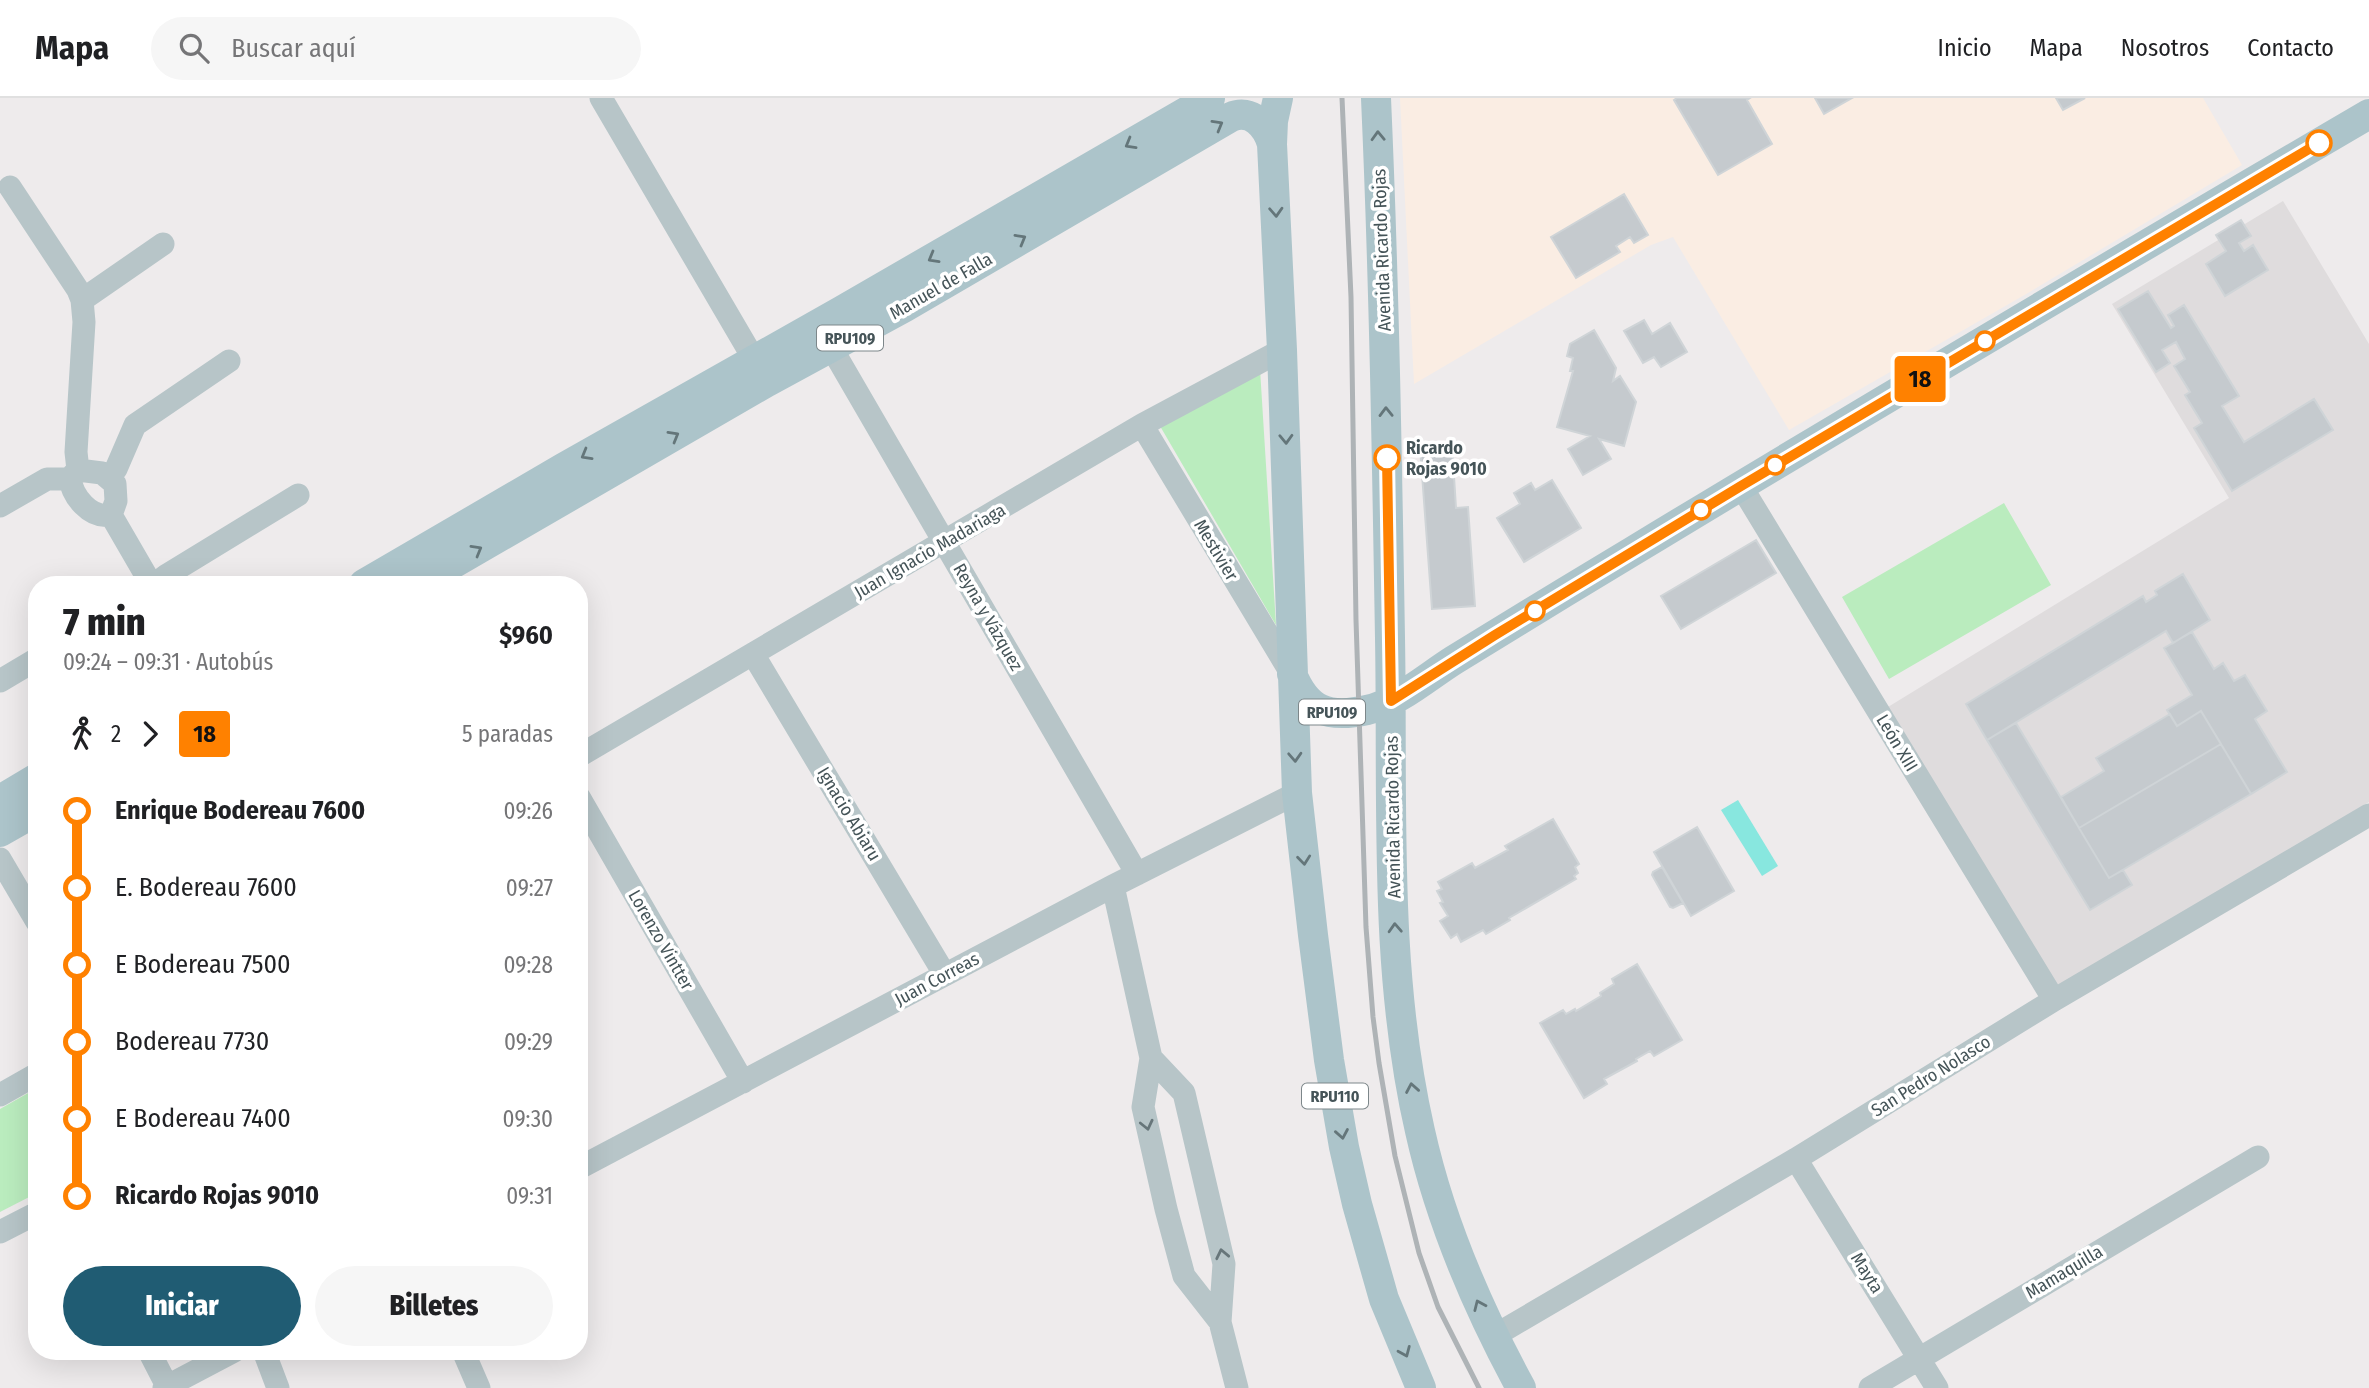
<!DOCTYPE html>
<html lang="es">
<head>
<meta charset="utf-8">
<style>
  :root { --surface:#fff; --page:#f6f6f6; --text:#202124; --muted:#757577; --line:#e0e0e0; --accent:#205c73 }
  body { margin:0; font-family:"Fira Sans Condensed",sans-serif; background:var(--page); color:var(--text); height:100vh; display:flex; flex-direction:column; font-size:26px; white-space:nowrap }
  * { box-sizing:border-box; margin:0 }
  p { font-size:23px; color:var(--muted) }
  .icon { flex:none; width:38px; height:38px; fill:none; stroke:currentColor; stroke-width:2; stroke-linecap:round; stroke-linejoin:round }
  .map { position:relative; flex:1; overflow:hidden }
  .drawer { position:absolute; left:28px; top:478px; width:560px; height:784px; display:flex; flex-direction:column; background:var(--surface); border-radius:28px; box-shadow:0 7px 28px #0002 }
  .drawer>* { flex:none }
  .badge { padding:0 14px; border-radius:5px; font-size:24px; line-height:46px }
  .map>.badge { position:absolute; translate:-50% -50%; box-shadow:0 0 0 4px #fff }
  .legs { display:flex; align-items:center; gap:10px; height:77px; padding:0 35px; font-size:23px }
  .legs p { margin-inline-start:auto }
  .head { display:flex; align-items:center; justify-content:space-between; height:119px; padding:0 35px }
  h1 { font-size:38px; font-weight:800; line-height:52px }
  .primary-button { display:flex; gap:14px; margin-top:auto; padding:14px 35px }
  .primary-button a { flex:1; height:80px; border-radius:42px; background:var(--accent); color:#fff; font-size:28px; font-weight:800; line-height:80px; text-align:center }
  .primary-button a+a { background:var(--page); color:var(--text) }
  ul { padding:0 35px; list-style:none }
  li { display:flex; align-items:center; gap:24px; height:77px; font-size:26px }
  li i { display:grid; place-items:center; width:10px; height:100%; margin:0 9px; background:currentColor }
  li i::after { content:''; width:18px; height:18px; margin:-9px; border:5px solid; border-radius:50%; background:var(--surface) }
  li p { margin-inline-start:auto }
  li:first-child i { background:linear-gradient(#0000 50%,currentColor 0) }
  li:last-child i { background:linear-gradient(currentColor 50%,#0000 0) }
  header { display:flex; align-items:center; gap:42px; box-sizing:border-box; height:98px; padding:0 35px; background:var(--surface); border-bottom:2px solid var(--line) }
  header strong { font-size:33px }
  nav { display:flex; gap:38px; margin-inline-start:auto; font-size:24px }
  .search { width:490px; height:63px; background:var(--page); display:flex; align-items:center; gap:18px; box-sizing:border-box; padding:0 24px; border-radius:38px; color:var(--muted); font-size:26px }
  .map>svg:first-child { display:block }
</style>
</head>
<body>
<header>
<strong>Mapa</strong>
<div class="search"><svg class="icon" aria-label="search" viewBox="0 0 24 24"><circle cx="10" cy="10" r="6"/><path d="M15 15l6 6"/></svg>Buscar aquí</div>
<nav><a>Inicio</a><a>Mapa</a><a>Nosotros</a><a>Contacto</a></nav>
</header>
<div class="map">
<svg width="2369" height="1290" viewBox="0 0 2369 1290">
  <rect width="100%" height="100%" fill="#eeebec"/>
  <!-- commercial -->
  <path fill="#faede3" d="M1400,0H2203L2242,67L2028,195L1789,332L1673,139L1651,147L1414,286Z"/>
  <!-- education -->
  <path fill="#dfdcdd" d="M2283,103L2369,246V704L2060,891L1888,609L2229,400L2112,206Z"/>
  <!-- green -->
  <path fill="#baecbe" d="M1260,271L1276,527L1160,328Z
    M2004,405L2051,487L1889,581L1842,499Z
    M37,990V1095L0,1114V1011Z"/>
  <!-- water -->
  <path fill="#88e7df" d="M1738,702L1778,768L1762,778L1721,712Z"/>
  <!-- building -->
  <path fill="#c5cace" stroke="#cfd4d7" stroke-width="2" d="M1677,0H1750L1747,2L1772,46L1718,77L1674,2Z
    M1815,0H1852L1824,16Z
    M2056,0H2085L2063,12Z
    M1624,96L1648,137L1634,145L1630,139L1616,148L1620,154L1576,180L1551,139Z
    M2241,122L2251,138L2239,145L2244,153L2253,147L2268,172L2225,198L2206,166L2226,153L2216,137Z
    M2148,193L2171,230L2174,228L2168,217L2184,207L2239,298L2222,308L2244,344L2314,301L2333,332L2232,393L2194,330L2202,325L2185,297L2190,294L2174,268L2185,261L2176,244L2162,252L2170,265L2156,274L2118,211Z
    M1644,222L1652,236L1670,225L1687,254L1661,269L1654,259L1643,265L1624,233Z
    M1594,232L1616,270L1613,283L1620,278L1636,304L1624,348L1599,341L1611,361L1583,377L1568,351L1590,338L1557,329L1573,273H1570L1573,260L1567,258L1570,246Z
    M1452,347L1456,410L1468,409L1475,508L1432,511L1420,349Z
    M1552,382L1581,430L1524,464L1497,420L1520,406L1514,395L1531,385L1535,392Z
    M1756,442L1776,475L1681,531L1661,498Z
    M2183,476L2210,522L2173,545L2166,533L1987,642L1966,606L2143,498L2146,504L2157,497L2155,493Z
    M2192,534L2214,571L2223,565L2234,583L2245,577L2267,613L2255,621L2287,674L2251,696L2201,613L2177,628L2167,612L2192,597L2164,550Z
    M2201,613L2221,646L2079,730L2061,699L2104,673L2096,660L2170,616L2177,628Z
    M2016,625L2109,780L2123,772L2132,787L2090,812L1987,642Z
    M2221,646L2251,696L2109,780L2079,730Z
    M1553,721L1579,766L1575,769L1578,775L1574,778L1576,781L1509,820L1510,822L1486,836L1483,832L1461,844L1457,836L1451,840L1440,823L1448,818L1440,805L1443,804L1437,793L1442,791L1438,784L1472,765L1475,770L1508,752L1505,748Z
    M1697,729L1734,793L1691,818L1654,754Z
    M1662,769L1683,805L1673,810L1670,809L1652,777L1653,774Z
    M1637,866L1682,942L1654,958L1650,953L1636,961L1637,963L1604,981L1607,986L1584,1000L1540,925L1563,912L1566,916L1575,911L1576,913L1601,898L1600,895L1614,886L1612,881Z"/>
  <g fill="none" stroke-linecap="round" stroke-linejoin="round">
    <!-- minor -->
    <path stroke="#b7c5c8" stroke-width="23" d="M601,0L762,275
      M10,89L78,192L82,202L84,224L76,354L78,372
      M82,202L163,146
      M824,237L1137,776
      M1142,327L1291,575
      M78,372L102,375L115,386L116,403L111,417C90,421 72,398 70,380Z
      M109,379L116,371L135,327L229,263
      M1741,388L2054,902
      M0,408L47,381H70
      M111,417L151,486
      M155,486L167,477L298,397
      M753,556L945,877
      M0,583L37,561
      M579,658L1142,327L1282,252
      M579,699L743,984
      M0,761L37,824
      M1113,788L1151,960L1143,1009L1166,1111L1184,1178L1220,1224
      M1151,960L1184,995L1224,1166L1220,1224L1237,1290
      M0,997L37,976
      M1796,1061L1937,1290
      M579,1070L1113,788L1297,695
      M0,1134L37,1115
      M1494,1238L1796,1061L2054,902L2369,717
      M149,1253L167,1288
      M264,1253L278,1290
      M463,1253L479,1290
      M164,1290L234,1253
      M1870,1290L2258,1059"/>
    <!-- major -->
    <path stroke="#acc4ca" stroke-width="30" d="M1278,0L1273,23L1272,46L1282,252L1297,695L1313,837L1329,962L1344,1049L1357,1106L1384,1201L1421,1290
      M1376,0C1384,180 1387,360 1390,540C1393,704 1383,872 1420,1033C1440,1123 1477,1209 1521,1290
      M364,486L563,370L841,213L1210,0
      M418,486L767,284L905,209L1231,19C1251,10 1267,28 1272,46
      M1292,576C1307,612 1327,621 1367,612C1398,605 1427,579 1454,562C1514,525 1573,489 1633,453C1877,305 2123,160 2369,16
      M0,702L37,680
      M0,734L37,713"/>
    <!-- rail -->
    <path stroke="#aeb3b6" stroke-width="5" d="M1342,0L1351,199L1356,522L1366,829L1373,919L1379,965L1395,1058L1419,1155L1438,1209L1479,1290"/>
  </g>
  <!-- one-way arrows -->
  <defs><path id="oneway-chevron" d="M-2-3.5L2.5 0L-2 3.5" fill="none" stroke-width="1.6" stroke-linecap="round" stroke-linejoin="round" transform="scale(1.75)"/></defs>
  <g stroke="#64767a">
    <use href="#oneway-chevron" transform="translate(1218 27) rotate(-30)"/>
    <use href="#oneway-chevron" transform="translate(1378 38) rotate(-92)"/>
    <use href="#oneway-chevron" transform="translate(1130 46) rotate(150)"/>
    <use href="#oneway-chevron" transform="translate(1276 114) rotate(87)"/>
    <use href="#oneway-chevron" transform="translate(1021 141) rotate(-30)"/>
    <use href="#oneway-chevron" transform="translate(933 160) rotate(150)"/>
    <use href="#oneway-chevron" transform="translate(1386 314) rotate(-91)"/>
    <use href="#oneway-chevron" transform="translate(674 338) rotate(-30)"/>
    <use href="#oneway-chevron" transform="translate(1286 341) rotate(88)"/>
    <use href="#oneway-chevron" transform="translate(586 357) rotate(150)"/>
    <use href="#oneway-chevron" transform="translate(477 452) rotate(-30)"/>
    <use href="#oneway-chevron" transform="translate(1295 659) rotate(87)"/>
    <use href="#oneway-chevron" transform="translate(1304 762) rotate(84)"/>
    <use href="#oneway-chevron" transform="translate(1395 830) rotate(-93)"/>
    <use href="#oneway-chevron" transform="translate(1412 990) rotate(-100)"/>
    <use href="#oneway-chevron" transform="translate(1342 1036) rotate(80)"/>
    <use href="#oneway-chevron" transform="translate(1479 1207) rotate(-114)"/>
    <use href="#oneway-chevron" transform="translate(1405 1254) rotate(67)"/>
  </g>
  <g stroke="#67767a">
    <use href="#oneway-chevron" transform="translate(1147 1027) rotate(77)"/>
    <use href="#oneway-chevron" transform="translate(1222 1156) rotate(-102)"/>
  </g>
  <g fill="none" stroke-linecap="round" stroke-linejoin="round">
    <defs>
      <path id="line-1" d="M1387,360L1391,603L1495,537L1741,388L2319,45"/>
    </defs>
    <!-- line-1 casing -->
    <use href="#line-1" stroke="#fff" stroke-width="16"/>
    <!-- line-1 -->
    <use href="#line-1" stroke="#ff8100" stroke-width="10"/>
  </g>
  <!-- markers -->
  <g fill="#fff" stroke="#ff8100" stroke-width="3.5">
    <circle cx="2319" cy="45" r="12"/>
    <circle cx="1985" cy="243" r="9"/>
    <circle cx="1387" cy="360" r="12"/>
    <circle cx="1775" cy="367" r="9"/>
    <circle cx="1701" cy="412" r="9"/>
    <circle cx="1535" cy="513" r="9"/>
  </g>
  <g text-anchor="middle" stroke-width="7" stroke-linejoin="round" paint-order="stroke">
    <!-- shield labels -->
    <g fill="#fff" stroke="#7d878a" stroke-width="2">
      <rect x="817" y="227.5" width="66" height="25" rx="5"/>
      <rect x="1299" y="601.5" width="66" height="25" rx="5"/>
      <rect x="1302" y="985.5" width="66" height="25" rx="5"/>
    </g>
    <g font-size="16" font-weight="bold" fill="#455458">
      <text x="850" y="246">RPU109</text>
      <text x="1332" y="620">RPU109</text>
      <text x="1335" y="1004">RPU110</text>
    </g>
    <!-- street labels -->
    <g font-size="18" fill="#455458" stroke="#fff">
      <text transform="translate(1382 152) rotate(-92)" y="6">Avenida Ricardo Rojas</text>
      <text transform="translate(941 188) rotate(-30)" y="6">Manuel de Falla</text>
      <text transform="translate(1216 452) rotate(59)" y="6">Mestivier</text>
      <text transform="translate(930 453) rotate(-30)" y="6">Juan Ignacio Madariaga</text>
      <text transform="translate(988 519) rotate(60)" y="6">Reyna y Vázquez</text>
      <text transform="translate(1897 645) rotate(59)" y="6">León XIII</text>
      <text transform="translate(849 716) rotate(59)" y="6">Ignacio Abiaru</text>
      <text transform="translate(1393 719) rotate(-91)" y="6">Avenida Ricardo Rojas</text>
      <text transform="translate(661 842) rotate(60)" y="6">Lorenzo Vintter</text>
      <text transform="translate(937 881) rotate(-28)" y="6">Juan Correas</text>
      <text transform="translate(1931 978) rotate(-32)" y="6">San Pedro Nolasco</text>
      <text transform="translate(2064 1174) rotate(-31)" y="6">Mamaquilla</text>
      <text transform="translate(1867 1175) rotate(58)" y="6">Mayta</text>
    </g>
    <!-- stop labels -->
    <g font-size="18" font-weight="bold" fill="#455458" stroke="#fff" text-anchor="start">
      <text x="1406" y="356">Ricardo<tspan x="1406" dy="21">Rojas 9010</tspan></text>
    </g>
  </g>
</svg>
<b class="badge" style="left:1920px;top:281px;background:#ff8100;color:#111">18</b>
<section class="drawer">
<div class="head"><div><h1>7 min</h1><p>09:24 – 09:31 · Autobús</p></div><b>$960</b></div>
<div class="legs"><svg class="icon" aria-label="walk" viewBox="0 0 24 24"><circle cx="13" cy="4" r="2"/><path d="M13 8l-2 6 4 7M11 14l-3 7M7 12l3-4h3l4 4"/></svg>2<svg class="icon" aria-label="forward" viewBox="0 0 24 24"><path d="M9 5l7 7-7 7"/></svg><b class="badge" style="background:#ff8100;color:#111">18</b><p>5 paradas</p></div>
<ul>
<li><i style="color:#ff8100"></i><b>Enrique Bodereau 7600</b><p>09:26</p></li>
<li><i style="color:#ff8100"></i><span>E. Bodereau 7600</span><p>09:27</p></li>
<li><i style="color:#ff8100"></i><span>E Bodereau 7500</span><p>09:28</p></li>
<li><i style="color:#ff8100"></i><span>Bodereau 7730</span><p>09:29</p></li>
<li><i style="color:#ff8100"></i><span>E Bodereau 7400</span><p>09:30</p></li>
<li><i style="color:#ff8100"></i><b>Ricardo Rojas 9010</b><p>09:31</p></li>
</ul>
<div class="primary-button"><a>Iniciar</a><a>Billetes</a></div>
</section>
</div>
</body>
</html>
